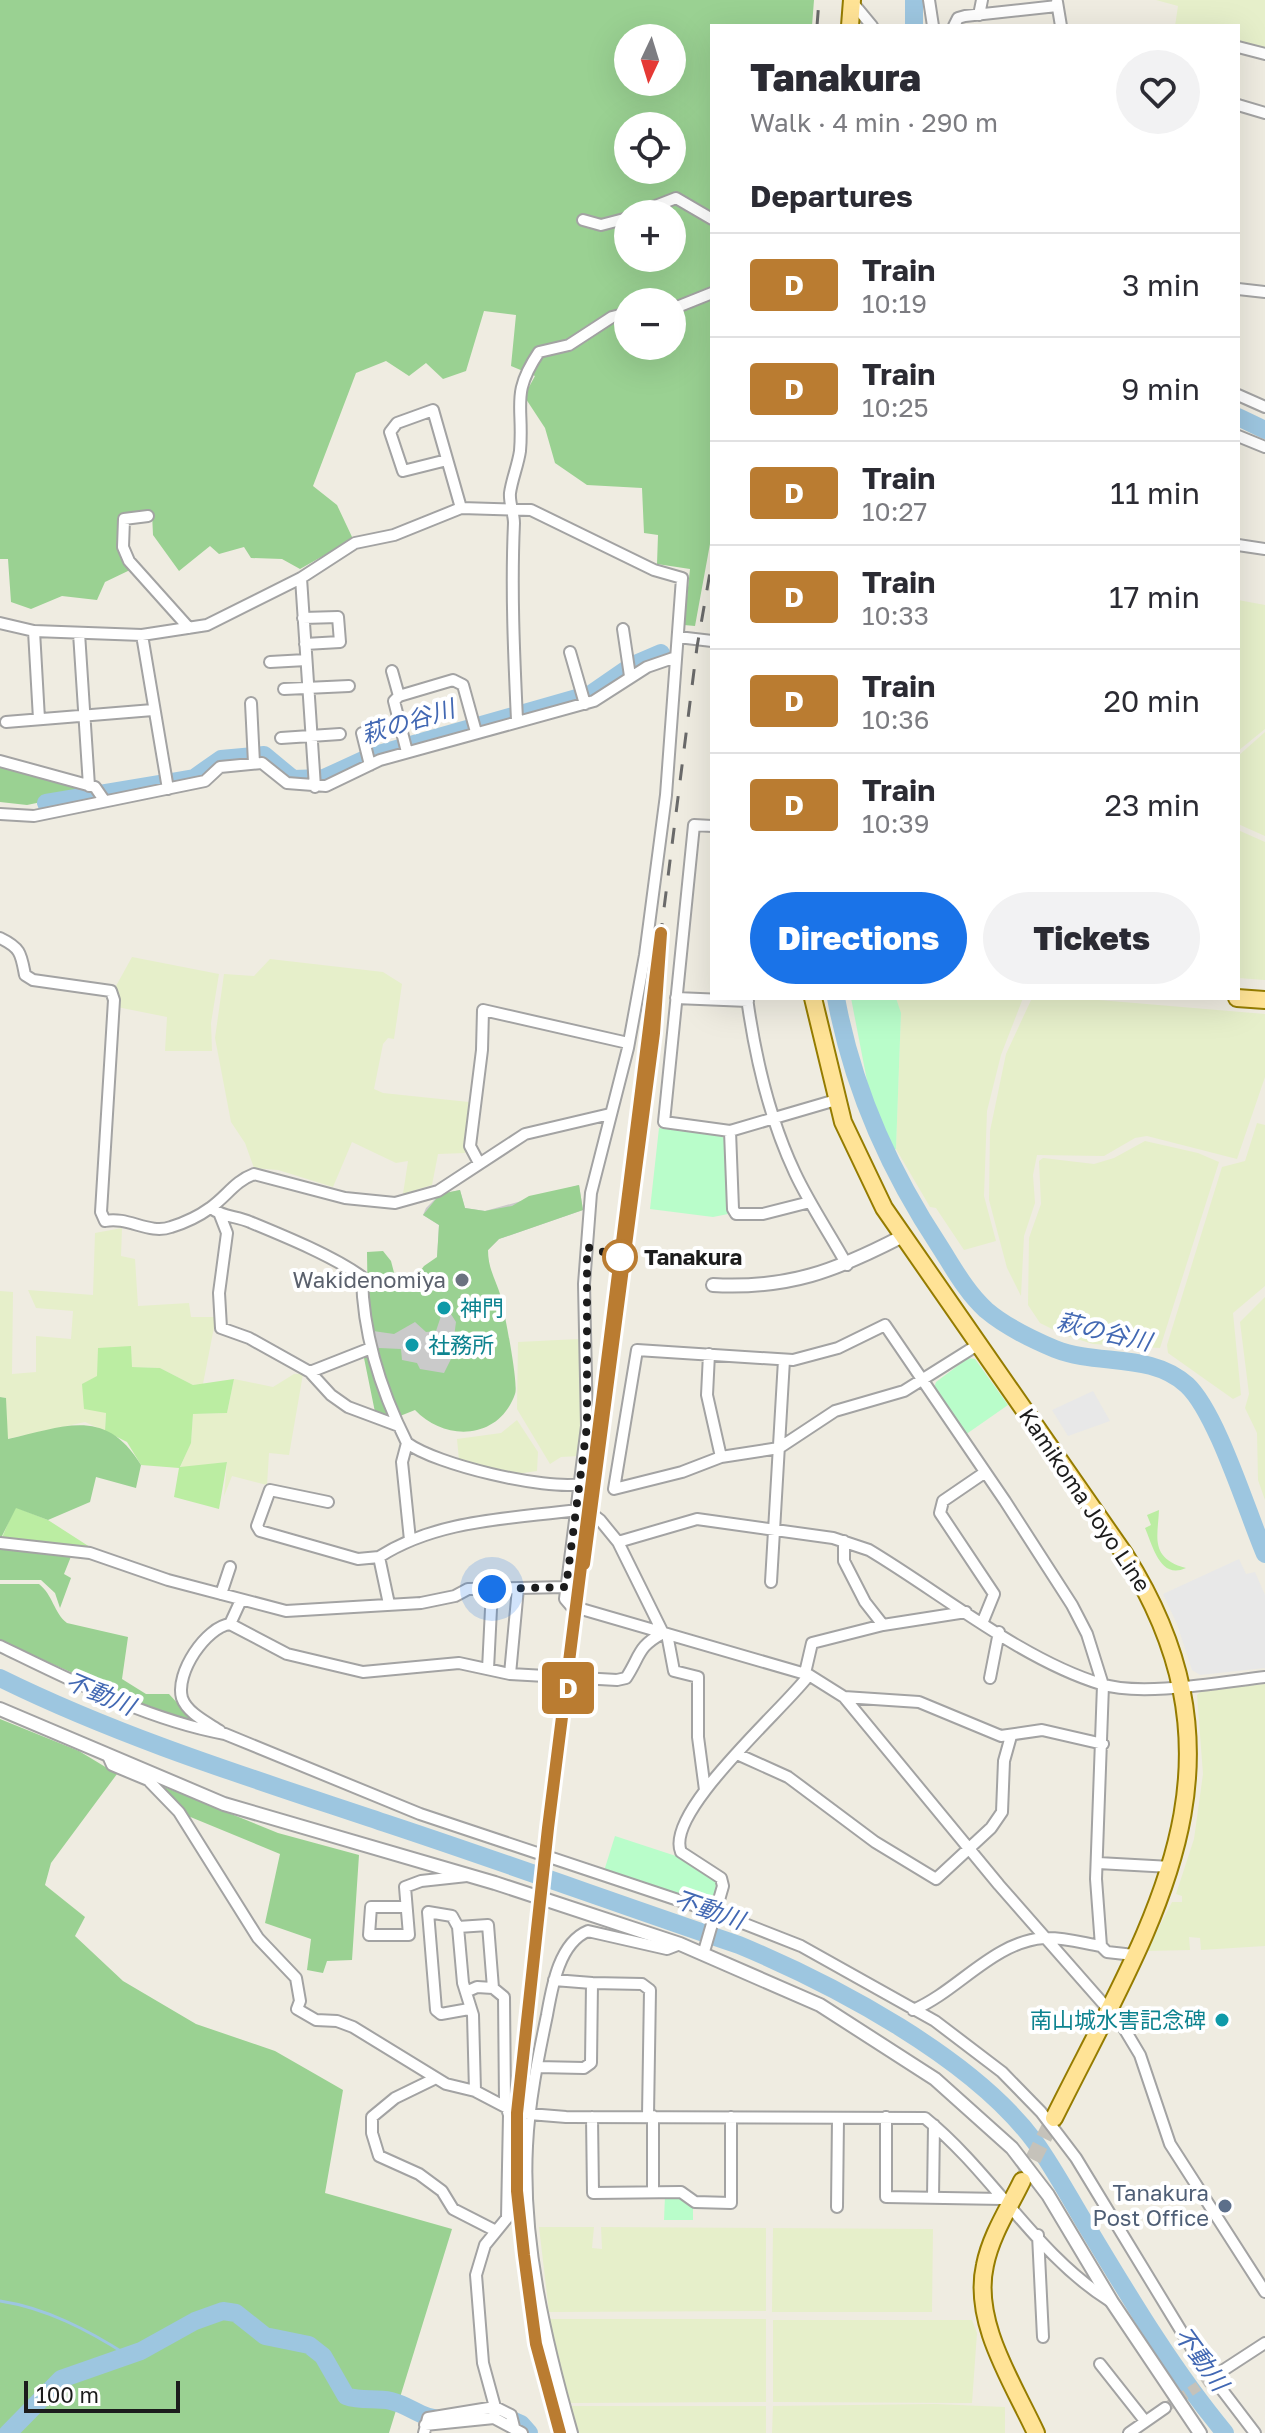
<!DOCTYPE html>
<html lang="en">
<head>
<meta charset="utf-8">
<style>
  :root { --surface:#fff; --page:#f2f2f3; --text:#2b2b33; --muted:#7c7c81; --line:#e1e1e2; --accent:#1a73e8 }
  body { margin:0; font-family:"Golos Text","Noto Sans JP",sans-serif; background:var(--page); color:var(--text); height:100vh; display:flex; flex-direction:column; font-size:30px; white-space:nowrap }
  * { box-sizing:border-box; margin:0 }
  p { font-size:26px; color:var(--muted) }
  .icon { flex:none; width:44px; height:44px; fill:none; stroke:currentColor; stroke-width:2; stroke-linecap:round; stroke-linejoin:round }
  .map { position:relative; flex:1; overflow:hidden }
  .drawer { position:absolute; left:710px; top:24px; width:530px; height:976px; display:flex; flex-direction:column; background:var(--surface); border-radius:0px; box-shadow:0 8px 32px #0002 }
  .drawer>* { flex:none }
  .badge { padding:0 16px; border-radius:6px; font-size:28px; line-height:52px }
  .needle { width:52px; rotate:184deg }
  .fabs { position:absolute; left:614px; top:24px; display:grid; gap:16px }
  .fabs a { display:grid; place-items:center; width:72px; height:72px; border-radius:50%; background:var(--surface); box-shadow:0 8px 32px #0002; font-size:40px }
  .scale { position:absolute; left:24px; bottom:20px; width:156px; box-sizing:border-box; padding-left:8px; border:4px solid #1c1c1c; border-top:0; font-size:22px; line-height:28px; white-space:nowrap; color:#1c1c1c; -webkit-text-stroke:6px #fff; paint-order:stroke }
  .you { position:absolute; width:40px; height:40px; margin:-20px; border:6px solid #fff; border-radius:50%; background:#1a73e8; box-shadow:0 0 0 12px #1a73e833 }
  .map>.badge { position:absolute; translate:-50% -50%; box-shadow:0 0 0 4px #fff }
  h2 { padding:0 40px; font-size:30px; line-height:72px }
  .round { display:grid; place-items:center; flex:none; width:84px; height:84px; border-radius:42px; background:var(--page) }
  .headline { display:flex; align-items:center; justify-content:space-between; height:136px; padding:0 40px }
  h1 { font-size:38px; font-weight:800; line-height:60px }
  .button { display:flex; gap:16px; margin-top:auto; padding:16px 40px }
  .button a { flex:1; height:92px; border-radius:48px; background:var(--accent); color:#fff; font-size:32px; font-weight:800; line-height:92px; text-align:center }
  .button a+a { background:var(--page); color:var(--text) }
  ul { padding:0; list-style:none }
  li { display:flex; align-items:center; gap:24px; height:104px; padding:0 40px; border-top:2px solid var(--line) }
  li div { flex:1 }
  li b { display:block; font-size:30px }
  li em { font-style:normal }
  li .badge { min-width:88px; font-weight:700; text-align:center }
  .map>svg:first-child { display:block }
</style>
</head>
<body>
<div class="map">
<svg width="1265" height="2433" viewBox="0 0 1265 2433">
  <rect width="100%" height="100%" fill="#efece1"/>
  <!-- religious -->
  <path fill="#cacaca" d="M579,1185L583,1210L499,1239L488,1250L484,1373L397,1381L373,1346L375,1299L435,1294L439,1225L423,1215L426,1208L440,1194L460,1190L465,1208L485,1211Z"/>
  <!-- farmland -->
  <path fill="#e6efca" d="M1156,0H1265V50L1238,43V26H1175L1178,6Z
    M1238,600L1265,605V729L1238,751Z
    M1265,732V836L1238,824V756Z
    M1238,830L1265,842V980L1238,978Z
    M132,957L219,974L211,1023L212,1051H165L167,1017L117,1007L116,986Z
    M270,959L383,972L402,984L394,1039L388,1038L383,1044L374,1089L383,1093L469,1102L465,1153L438,1154L432,1185L403,1194L408,1161L396,1163L352,1142L333,1187L278,1170L254,1168L245,1143L231,1122L215,1038L224,974L254,976Z
    M896,998H1023L1001,1055L987,1111L984,1196L996,1241L964,1250L936,1208L930,1207L896,1149L901,1014Z
    M1032,998H1075L1265,1014V1077L1237,1159L1147,1136L1135,1138L1104,1156L1037,1155L1033,1175L1035,1203L1024,1236L1021,1296L1007,1268L989,1200L990,1131L1006,1054Z
    M1257,1123L1265,1125V1286L1233,1313L1241,1395L1233,1399L1168,1353L1167,1345L1222,1167L1245,1161Z
    M1145,1141L1198,1153L1219,1162L1160,1348L1093,1344L1064,1335L1040,1323L1028,1305L1029,1238L1041,1204L1039,1161L1043,1158L1094,1164L1114,1158Z
    M122,1228L121,1256L135,1259L138,1306L189,1303L191,1317H216L203,1384L193,1385L160,1368L132,1367L99,1348L98,1376L106,1412L105,1431L85,1422L7,1439L6,1398L0,1397V1291L13,1292L12,1374L36,1372V1336L71,1339L73,1311L36,1308L28,1290L93,1295L95,1233Z
    M1265,1297V1500L1258,1480L1257,1433L1245,1408L1249,1394L1240,1322Z
    M579,1339L582,1410L579,1456L561,1457L550,1464L517,1409L518,1342Z
    M294,1374H303L289,1455L269,1453L267,1485L232,1476L224,1496L227,1462L180,1468L191,1442L193,1414L227,1413L234,1379L273,1387Z
    M517,1420L538,1452L537,1471L516,1474L459,1460L457,1439L501,1433Z
    M1265,1684V1946L1201,1950L1200,1938L1189,1937L1190,1950L1147,1951L1172,1902H1182V1896L1176,1894L1194,1839L1203,1774L1197,1695L1202,1690Z
    M539,2227H594L592,2248L602,2249L601,2227L766,2228V2311L549,2312Z
    M773,2228L933,2229L932,2312H772Z
    M549,2319H766V2402L568,2403Z
    M773,2320H972L977,2333L972,2403L773,2402Z
    M935,2404L1005,2407V2433H772L773,2406Z
    M569,2406H766V2433H577Z"/>
  <!-- grass -->
  <path fill="#bbeda2" d="M131,1346L132,1367L160,1368L193,1385L234,1379L227,1413L193,1414L191,1443L180,1467L227,1462L219,1509L174,1497L179,1468L141,1465L127,1442L105,1431L106,1413L84,1409L82,1384L97,1376L98,1348Z
    M15,1507L48,1520L93,1549L1,1540Z
    M1159,1510C1158,1536 1149,1558 1186,1568C1160,1580 1153,1546 1145,1528L1151,1525L1147,1515Z"/>
  <!-- forest -->
  <path fill="#9ad192" fill-rule="evenodd" d="M0,0H814L812,26H712V533L695,626L684,625L690,569L657,564L658,535L644,533L642,488L587,485L555,463L545,428L524,396L535,376L511,366L516,315L484,311L466,371L443,379L426,363L409,376L386,361L356,373L313,486L337,505L353,539L300,569L282,559L251,558L244,547L219,554L210,546L179,571L153,535L152,513L118,516L117,549L130,570L105,582L97,600L62,596L31,609L11,602L8,559H0ZM628,38H672V82H628ZM628,126H672V170H628ZM628,214H672V258H628ZM628,302H672V346H628Z
    M0,763L79,787L80,794L27,805L0,802Z
    M579,1185L583,1210L499,1239L488,1250C488,1269 496,1280 501,1297C504,1311 519,1384 515,1394C499,1440 445,1442 415,1410L390,1420L376,1417L364,1358L379,1348L401,1349L402,1360L417,1363L420,1369L444,1373L451,1359L456,1322L449,1311L441,1316L436,1331L426,1332L415,1322L394,1334L373,1331L368,1321L367,1252L383,1251L391,1261L397,1284L408,1287L424,1266L437,1257L439,1225L423,1215L440,1194L460,1190L465,1208L485,1211L512,1206L529,1196Z
    M0,1397L6,1398L8,1439C64,1427 105,1406 141,1465L136,1488L96,1477L90,1502L48,1520L16,1508L0,1540Z
    M0,1546L12,1550L72,1554L64,1574L71,1578L60,1608L55,1593L41,1580H0Z
    M0,1584H39C53,1595 54,1613 67,1623L128,1637L122,1679L146,1694H169L181,1707L211,1726L197,1724L141,1703L0,1641Z
    M0,1719L79,1751L117,1774L51,1863L45,1885L85,1917L75,1936L123,1981L196,2024L275,2051L343,2090L325,2193L452,2229L389,2433H0Z
    M157,1784L278,1833L359,1855L352,1960L327,1961L323,1973L307,1970L311,1939L265,1923L280,1854L188,1816Z"/>
  <!-- park -->
  <path fill="#b9fdca" d="M851,998H896L901,1013L896,1149L889,1153L869,1091Z
    M659,1128L720,1134L725,1140L728,1214L713,1217L650,1209Z
    M968,1358L975,1359L1008,1405L965,1435L934,1388L936,1382Z
    M615,1836L682,1858L718,1881L712,1904L709,1906L604,1871Z
    M665,2196H682L693,2206V2220H664Z"/>
  <!-- parking -->
  <path fill="#e8e8e8" d="M1093,1391L1110,1421L1068,1436L1052,1410Z
    M1239,1559L1246,1574L1255,1572L1265,1595V1668L1200,1675L1192,1670L1177,1624L1163,1594Z"/>
  <g fill="none" stroke-linecap="round" stroke-linejoin="round">
    <!-- stream -->
    <path stroke="#9dc6e0" stroke-width="3" d="M0,2301C46,2308 88,2330 127,2355"/>
    <!-- river -->
    <path stroke="#9dc6e0" stroke-width="18" d="M914,0V26
      M1238,417L1265,430
      M171,782L194,778L221,759L264,755L293,779L324,778L372,756L591,694L633,665L661,653
      M46,803L160,784
      M836,998C853,1090 889,1170 940,1247C954,1269 967,1293 986,1310C1006,1327 1031,1339 1055,1349C1098,1366 1151,1352 1187,1385C1217,1413 1247,1512 1265,1554
      M0,1678C124,1739 254,1779 385,1823C503,1862 621,1905 739,1945C835,1985 973,2058 1035,2142C1053,2167 1068,2195 1083,2220C1127,2293 1171,2368 1225,2433
      M498,2414L521,2424L529,2433
      M8,2433L61,2379L141,2351L195,2321L223,2311L236,2313L265,2336L309,2345L323,2356L346,2396C363,2402 374,2397 391,2401C412,2406 422,2420 446,2419"/>
    <!-- minor-tunnel -->
    <path stroke="#c5c2ba" stroke-width="10" stroke-dasharray="10 5" stroke-linecap="butt" d="M1165,2408L1217,2374"/>
    <!-- primary-tunnel -->
    <path stroke="#c5c2ba" stroke-width="16" stroke-dasharray="16 8" stroke-linecap="butt" d="M1022,2181L1054,2118"/>
    <defs>
      <path id="minor" d="M929,0L933,26
        M1057,2L1061,26
        M853,3L872,26
        M979,15L982,0
        M954,26L958,18L965,16L1057,6
        M1238,47L1265,54
        M1238,105L1265,113
        M635,214L676,198L712,219
        M583,220L601,225L628,218
        M1238,289L1265,292
        M672,309L712,293
        M1238,395L1265,407
        M1238,436L1265,447
        M447,460L403,471L390,432L397,423L433,410L461,508
        M148,516L124,519L123,547L129,561L189,628
        M1238,545L1265,549
        M301,578L315,787
        M303,618L338,617L340,642L305,644
        M0,623L34,631L142,635L207,625L301,578L355,543L394,535L461,508L531,510L654,570L682,578L666,795L645,955L628,1048L591,1193L584,1284L587,1426L565,1599L571,1606L809,1675L844,1697L999,1885L1122,2025L1140,2055L1170,2144L1265,2292
        M623,629L630,676
        M34,631L39,719
        M79,633L89,786
        M142,635L168,789
        M678,637L712,641
        M570,652L585,704
        M270,662L306,660
        M392,671L399,696
        M284,689L349,686
        M251,703L254,763
        M517,720C514,655 511,589 514,523C514,513 509,503 510,493C512,479 518,465 520,451C524,405 510,395 539,352L569,345L612,317L628,313
        M6,722L153,710
        M362,733L370,765
        M281,738L340,734
        M407,752L394,701L399,696L453,680L463,685L476,732
        M0,761L95,787L104,800
        M0,814L34,816L205,781L220,767L262,763L287,783L326,786L380,760L594,701L647,667L676,657
        M712,826L694,825L664,1122L730,1131L836,1100
        M0,938C21,948 21,954 25,975L33,980L111,991L114,1000L101,1212L105,1221C128,1216 149,1235 171,1227C184,1223 199,1216 210,1208C226,1197 235,1181 254,1174L345,1198L395,1203L438,1191L525,1134L610,1114
        M676,998L748,1001
        M747,998C755,1056 770,1120 795,1173C810,1205 830,1234 847,1265
        M730,1131L733,1209L736,1214H763L810,1202
        M479,1163L470,1146L482,1050L483,1010L628,1043
        M211,1208C222,1217 237,1216 250,1222C284,1236 333,1256 362,1277C363,1336 381,1391 407,1443C437,1465 544,1490 581,1484
        M220,1215L227,1233L219,1293L221,1328L249,1338L310,1372L331,1395L348,1407L399,1426
        M979,1344L904,1391L835,1411L779,1448L721,1457L682,1472L614,1489L637,1350L793,1360L838,1348L885,1325L1005,1501L1072,1605L1087,1634L1103,1685L1096,1879L1101,1946L1107,1952L1134,1955
        M709,1354L707,1395L721,1457
        M310,1372L371,1348
        M407,1443L402,1462L410,1540
        M328,1502L270,1490L257,1526L260,1531L358,1559L379,1557
        M578,1503L600,1520L618,1542L697,1519L833,1538L869,1550C941,1593 1022,1660 1101,1684C1141,1697 1222,1682 1265,1677
        M844,1541V1561L865,1602L883,1625L966,1612
        M0,1543L90,1553L168,1580L286,1611L421,1603L455,1596L468,1589L566,1587
        M771,1582L784,1360
        M221,1594L230,1567
        M241,1600L230,1624L287,1654L363,1672L459,1663L510,1674L617,1680L626,1678C641,1655 637,1647 663,1633L618,1542
        M389,1604L379,1557C438,1519 510,1519 577,1510
        M983,1621L994,1594L940,1513L943,1501L984,1473
        M667,1634L674,1671L698,1677V1737L705,1790
        M0,1646C70,1680 148,1720 225,1734L420,1814L717,1913L801,1946L935,2021L1002,2072L1041,2112L1076,2158L1197,2357L1255,2433
        M488,1669L492,1589
        M805,1673L812,1643L883,1625
        M510,1674L518,1588
        M990,1678L999,1632
        M844,1697L919,1702L1001,1736L1042,1730L1103,1744
        M220,1731C208,1723 187,1713 182,1698C175,1673 206,1627 230,1624
        M737,1754L788,1777L875,1842L936,1879L991,1828L1002,1812L1004,1761L1011,1736
        M108,1756L112,1765L148,1780L179,1812L258,1938L296,1978L300,2001L297,2009L316,2020L337,2021L353,2027L446,2084L475,2091L517,2113L566,2117L925,2118C992,2172 1036,2255 1110,2301
        M1098,1863L1171,1867
        M406,1907H371L369,1935H409L405,1887L421,1881L467,1876
        M458,1927L452,1916L428,1912L436,2010L441,2014L469,2009
        M705,1948L723,1886L721,1878L681,1852C664,1812 785,1708 809,1675
        M592,1983L642,1984L650,1990L648,2116
        M468,1991L477,1987L493,1988
        M913,2010C958,1991 993,1942 1044,1938C1063,1937 1083,1943 1101,1946
        M537,2067L584,2068L591,2063L592,1983L554,1980
        M434,2079L395,2098L372,2117V2133L379,2156L419,2174L442,2191L453,2209L496,2231
        M475,2091L473,2015L463,1983L458,1927L488,1925L493,1988L504,1997L505,2102L509,2115L507,2218L485,2245L476,2275L483,2363L495,2407L494,2418
        M653,2116V2192
        M592,2117L593,2193L681,2192L695,2202L731,2203V2117
        M886,2117V2197L1003,2199
        M933,2198L934,2125
        M837,2207L838,2118
        M1038,2235L1043,2337
        M1100,2364L1145,2421
        M1222,2371L1265,2343
        M425,2425L494,2418L522,2433
        M424,2433L428,2418L495,2407L511,2415L514,2427
        M572,2433C546,2342 522,2242 527,2146C529,2102 538,2058 547,2015C552,1987 559,1943 588,1931L667,1949L680,1944
        M1129,2433L1165,2408"/>
      <path id="tertiary" d="M713,1285C789,1289 835,1271 901,1237
        M0,1709L224,1804L495,1883L680,1944L820,2005L935,2079L1012,2148L1048,2195L1112,2302L1200,2433"/>
      <path id="primary" d="M850,26L852,0
        M813,998L843,1122L884,1208L1125,1555C1259,1768 1152,1921 1054,2118
        M1237,998L1265,1000
        M1022,2181C1009,2208 991,2235 985,2265C972,2322 1013,2383 1036,2433"/>
    </defs>
    <!-- minor casing -->
    <use href="#minor" stroke="#a3a3a3" stroke-width="14"/>
    <!-- tertiary casing -->
    <use href="#tertiary" stroke="#a3a3a3" stroke-width="16"/>
    <!-- primary casing -->
    <use href="#primary" stroke="#957c00" stroke-width="20"/>
    <!-- minor -->
    <use href="#minor" stroke="#fff" stroke-width="10"/>
    <!-- tertiary -->
    <use href="#tertiary" stroke="#fff" stroke-width="12"/>
    <!-- primary -->
    <use href="#primary" stroke="#ffe396" stroke-width="16"/>
    <!-- rail -->
    <path stroke="#6a6a6a" stroke-width="3" stroke-dasharray="16 16" stroke-linecap="butt" d="M817,26L819,0
      M548,1828L697,647L712,561
      M539,1913C531,1979 520,2046 517,2113C512,2220 528,2331 560,2433"/>
  </g>
  <g fill="none" stroke-linecap="round" stroke-linejoin="round">
    <defs>
      <path id="line" d="M560,2433L536,2344L524,2255L517,2191V2113L548,1828L661,933L654,1033L584,1564"/>
    </defs>
    <!-- line casing -->
    <use href="#line" stroke="#fff" stroke-width="18"/>
    <!-- line -->
    <use href="#line" stroke="#ba7c31" stroke-width="12"/>
    <!-- walk -->
    <path stroke="#1c1c1c" stroke-width="8" stroke-dasharray="0 14.4" d="M492,1589L566,1587L587,1426V1247L620,1257"/>
  </g>
  <!-- markers -->
  <circle fill="#fff" stroke="#ba7c31" stroke-width="4" cx="620" cy="1257" r="16"/>
  <circle fill="#6b7280" stroke="#fff" stroke-width="3" cx="462" cy="1280" r="8"/>
  <g fill="#0f9aa8" stroke="#fff" stroke-width="3">
    <circle cx="444" cy="1308" r="8"/>
    <circle cx="412" cy="1345" r="8"/>
    <circle cx="1222" cy="2020" r="8"/>
  </g>
  <circle fill="#5c6f8a" stroke="#fff" stroke-width="3" cx="1225" cy="2206" r="8"/>
  <g text-anchor="middle" stroke-width="8" stroke-linejoin="round" paint-order="stroke">
    <!-- stop labels -->
    <g font-size="22" font-weight="bold" fill="#1c1c1c" stroke="#fff" text-anchor="start">
      <text x="644" y="1265">Tanakura</text>
    </g>
    <!-- worship labels -->
    <g font-size="22" fill="#5b616d" stroke="#fff" text-anchor="end">
      <text x="446" y="1288">Wakidenomiya</text>
    </g>
    <!-- culture labels -->
    <g font-size="22" fill="#0d838f" stroke="#fff" text-anchor="start">
      <text x="460" y="1316">神門</text>
      <text x="428" y="1353">社務所</text>
      <text x="1206" y="2028" text-anchor="end">南山城水害記念碑</text>
    </g>
    <!-- street labels -->
    <g font-size="22" fill="#1c1c1c" stroke="#fff">
      <text transform="translate(1085 1500) rotate(56)" y="8">Kamikoma Joyo Line</text>
    </g>
    <!-- service labels -->
    <g font-size="22" fill="#4e5e75" stroke="#fff" text-anchor="end">
      <text x="1209" y="2201">Tanakura<tspan x="1209" dy="25">Post Office</tspan></text>
    </g>
    <!-- water labels -->
    <g font-size="24" font-style="italic" fill="#4268b3" stroke="#fff">
      <text transform="translate(408 722) rotate(-17)" y="8">萩の谷川</text>
      <text transform="translate(1104 1332) rotate(13)" y="8">萩の谷川</text>
      <text transform="translate(100 1694) rotate(23)" y="8">不動川</text>
      <text transform="translate(709 1910) rotate(19)" y="8">不動川</text>
      <text transform="translate(1201 2359) rotate(54)" y="8">不動川</text>
    </g>
  </g>
</svg>
<div class="fabs">
<a><svg class="needle" viewBox="-14 -14 28 28"><path d="M0-13l5 13h-10z" fill="#e53935"/><path d="M0 13l5-13h-10z" fill="#7c7c81"/></svg></a>
<a><svg class="icon" aria-label="locate" viewBox="0 0 24 24"><circle cx="12" cy="12" r="6"/><path d="M12 2v4M12 18v4M2 12h4M18 12h4"/></svg></a>
<a>+</a>
<a>−</a>
</div>
<div class="scale">100 m</div>
<div class="you" style="left:492px;top:1589px"></div>
<b class="badge" style="left:568px;top:1688px;background:#ba7c31;color:#fff">D</b>
<section class="drawer">
<div class="headline"><div><h1>Tanakura</h1><p>Walk · 4 min · 290 m</p></div><a class="round"><svg class="icon" aria-label="heart" viewBox="0 0 24 24"><path d="M12 20l-8-8c-3-5 5-10 8-4 3-6 11-1 8 4z"/></svg></a></div>
<h2>Departures</h2>
<ul>
<li><span class="badge" style="background:#ba7c31;color:#fff">D</span><div><b>Train</b><p>10:19</p></div><em>3 min</em></li>
<li><span class="badge" style="background:#ba7c31;color:#fff">D</span><div><b>Train</b><p>10:25</p></div><em>9 min</em></li>
<li><span class="badge" style="background:#ba7c31;color:#fff">D</span><div><b>Train</b><p>10:27</p></div><em>11 min</em></li>
<li><span class="badge" style="background:#ba7c31;color:#fff">D</span><div><b>Train</b><p>10:33</p></div><em>17 min</em></li>
<li><span class="badge" style="background:#ba7c31;color:#fff">D</span><div><b>Train</b><p>10:36</p></div><em>20 min</em></li>
<li><span class="badge" style="background:#ba7c31;color:#fff">D</span><div><b>Train</b><p>10:39</p></div><em>23 min</em></li>
</ul>
<div class="button"><a>Directions</a><a>Tickets</a></div>
</section>
</div>
</body>
</html>
